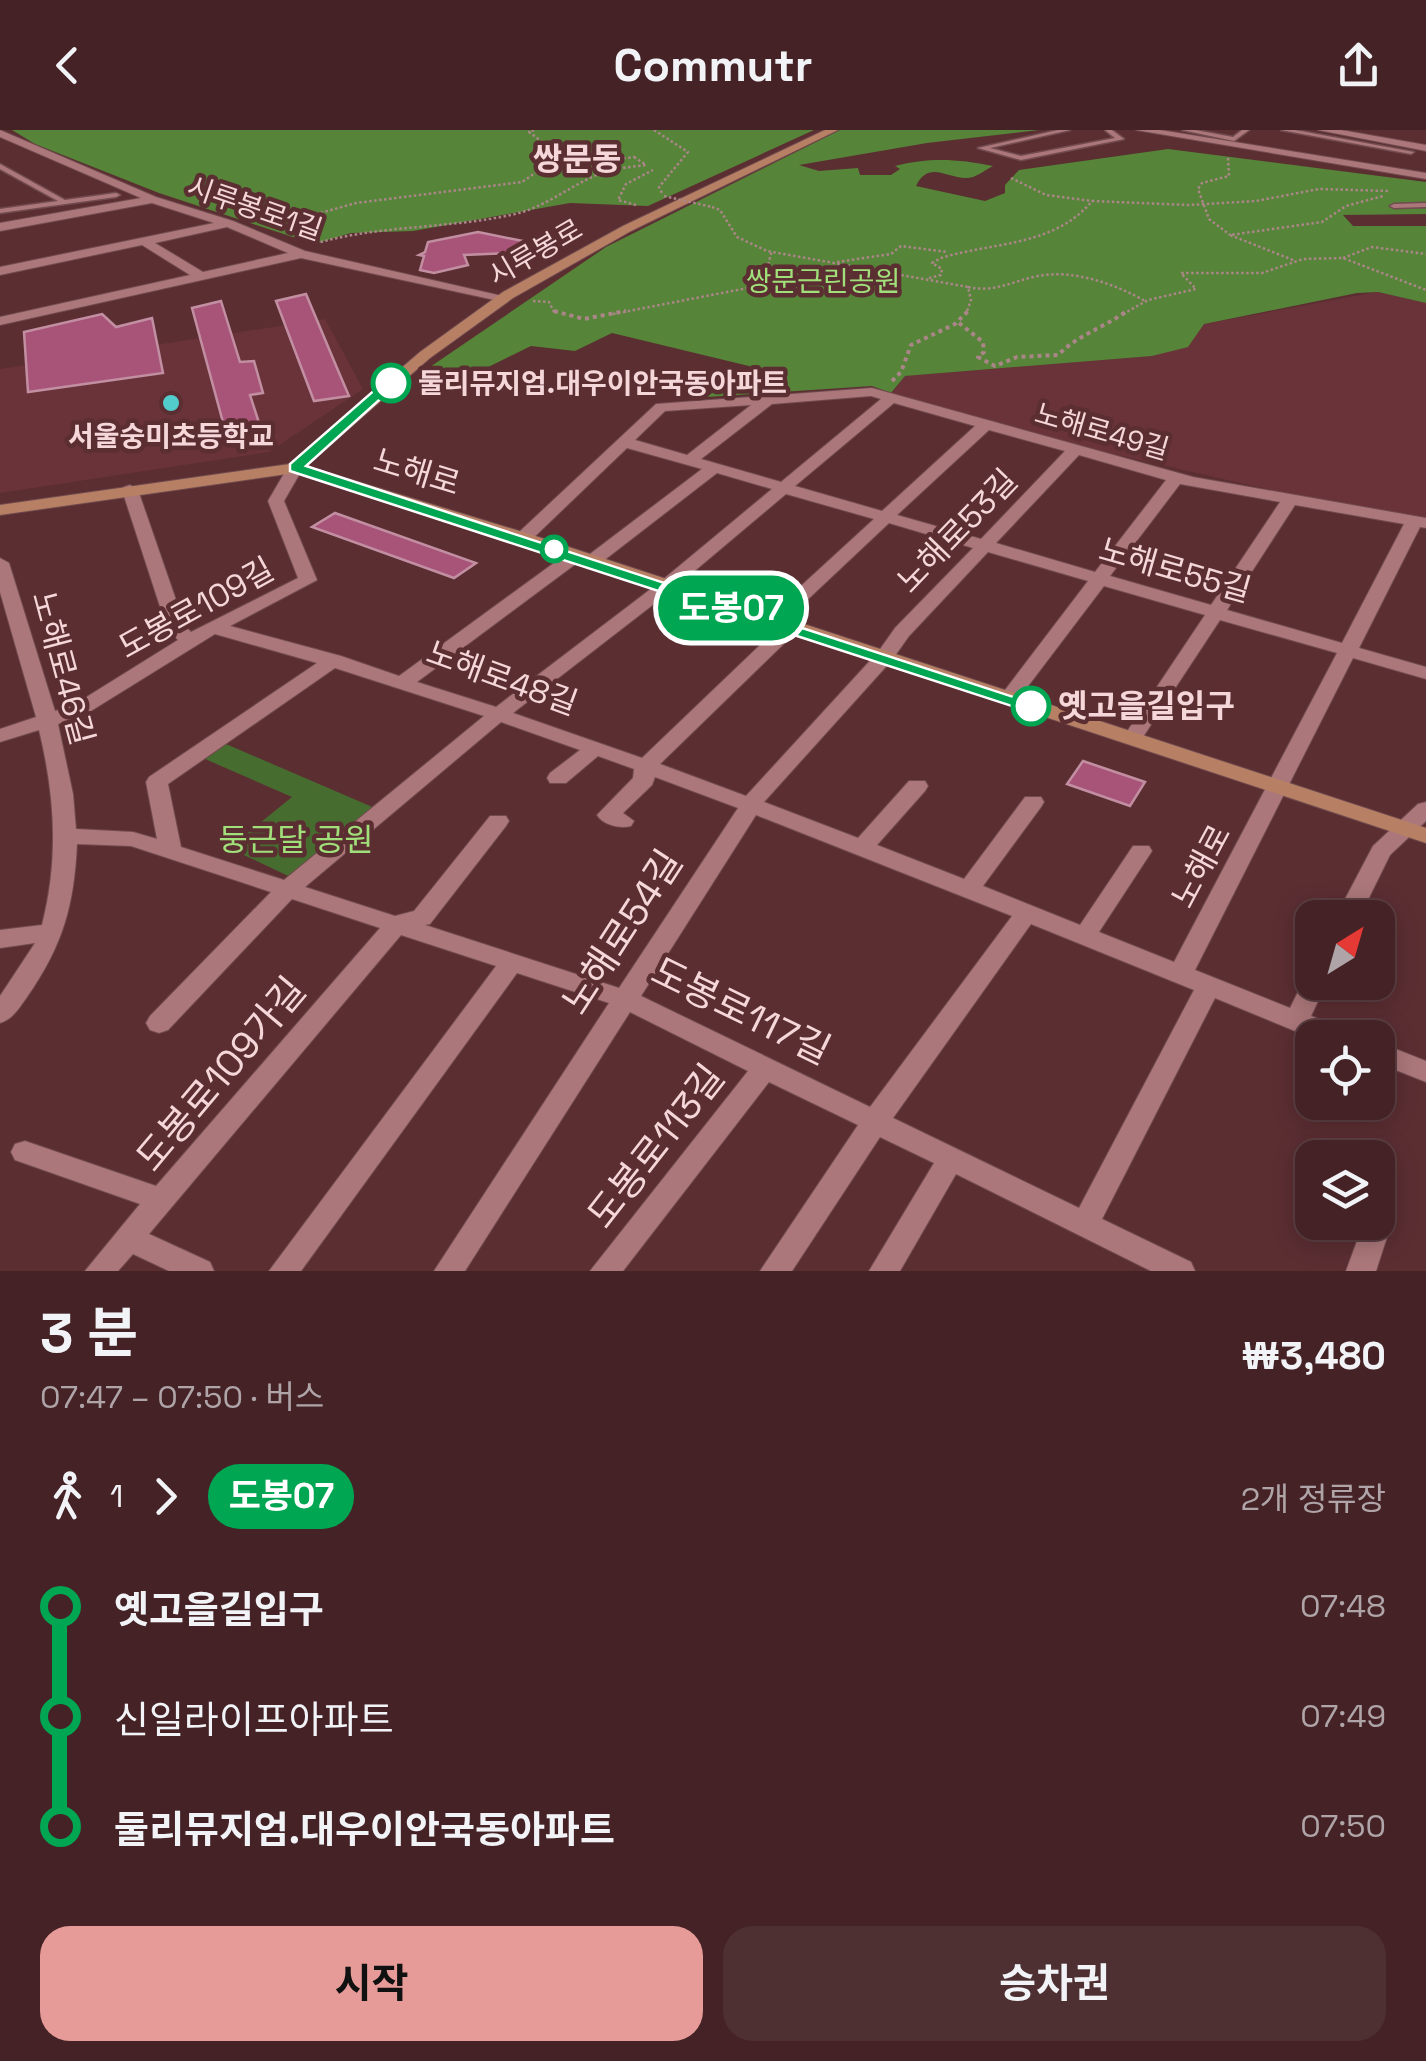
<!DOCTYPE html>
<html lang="ko">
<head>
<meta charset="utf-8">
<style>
  :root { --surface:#442226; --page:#4e2f32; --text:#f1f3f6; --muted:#afa4a7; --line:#5c3f43; --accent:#e69b98 }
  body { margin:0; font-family:"Space Grotesk","Noto Sans KR",sans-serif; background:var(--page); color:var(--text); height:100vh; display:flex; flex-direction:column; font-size:38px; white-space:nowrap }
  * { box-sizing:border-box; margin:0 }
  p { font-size:32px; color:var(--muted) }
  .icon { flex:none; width:55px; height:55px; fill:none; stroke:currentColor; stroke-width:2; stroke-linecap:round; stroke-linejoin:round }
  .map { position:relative; height:1141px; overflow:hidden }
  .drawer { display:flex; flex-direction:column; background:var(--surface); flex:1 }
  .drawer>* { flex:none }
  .badge { padding:0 20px; border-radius:32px; font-size:35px; line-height:65px }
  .needle { width:65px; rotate:37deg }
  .buttons { position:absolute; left:1295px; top:770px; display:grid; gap:20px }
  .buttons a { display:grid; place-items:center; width:100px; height:100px; border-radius:20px; background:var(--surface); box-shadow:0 5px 25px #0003,0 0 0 2px var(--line); font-size:50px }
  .map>.badge { position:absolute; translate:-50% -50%; box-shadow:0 0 0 5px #fff }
  .legs { display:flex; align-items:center; gap:15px; height:110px; padding:0 40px; font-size:32px }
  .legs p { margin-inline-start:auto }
  .headline { display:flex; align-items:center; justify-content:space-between; height:170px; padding:0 40px }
  h1 { font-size:55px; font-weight:700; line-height:75px }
  .button { display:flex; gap:20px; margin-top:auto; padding:20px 40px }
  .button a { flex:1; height:115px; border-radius:30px; background:var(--accent); color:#111; font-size:40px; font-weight:700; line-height:115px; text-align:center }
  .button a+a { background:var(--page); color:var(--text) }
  ul { padding:0 40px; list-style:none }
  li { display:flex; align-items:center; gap:35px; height:110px; font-size:38px }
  li i { display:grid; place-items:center; width:15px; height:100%; margin:0 12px; background:currentColor }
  li i::after { content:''; width:25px; height:25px; margin:-12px; border:8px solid; border-radius:50%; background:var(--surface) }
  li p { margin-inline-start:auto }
  li:first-child i { background:linear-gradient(#0000 50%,currentColor 0) }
  li:last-child i { background:linear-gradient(currentColor 50%,#0000 0) }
  header { display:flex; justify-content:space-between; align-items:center; height:130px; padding:0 40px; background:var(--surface); font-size:45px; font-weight:700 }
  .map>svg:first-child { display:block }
</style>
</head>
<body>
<header><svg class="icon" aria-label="back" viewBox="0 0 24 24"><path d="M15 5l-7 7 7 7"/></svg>Commutr<svg class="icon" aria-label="share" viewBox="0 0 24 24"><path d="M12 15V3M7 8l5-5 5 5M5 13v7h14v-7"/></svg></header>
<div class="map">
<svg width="1426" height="1141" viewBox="0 0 1426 1141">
  <rect width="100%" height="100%" fill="#5b2e32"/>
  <!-- built -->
  <path fill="#693339" d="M1377,162L1426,173V389L1372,383L1061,312L892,263L905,246L1152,226L1204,194Z
    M325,189L363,259L269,322L0,363V239Z"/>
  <!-- green -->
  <path fill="#476c30" d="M226,614L384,682L301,752L229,718L292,667L205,629Z"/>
  <!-- forest -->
  <path fill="#568438" d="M12,0H814L648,76L570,73L413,101L351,103L314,114L159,63L35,14Z
    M840,0H1039L927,13L799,35L819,41L858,38L860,45H891L900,39L895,36C930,27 958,29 993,36C987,39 979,45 973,47C951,53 930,27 916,56L985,71L1005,63V55L1019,40L1168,19L1426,52V84L1343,85L1353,96H1426V173L1378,162L1357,163L1204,194L1188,217L1152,226L905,246L891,263L872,256L706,267L753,237L612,203L575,221L531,216L468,247L427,239L606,117Z"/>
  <!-- building -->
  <path fill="#a85378" stroke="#c28fa2" stroke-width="2.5" d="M478,102L538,114L537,122L464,125L468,135L434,143L420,140L424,126L419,125L425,122L428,112Z
    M306,164L337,238L349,266L314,271L276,171Z
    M221,171L240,232L254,231L263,263L250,265L262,302L227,307L192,178Z
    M102,184L116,197L152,188L163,243L28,262L24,202Z
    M335,383L476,433L454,448L312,397Z
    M1083,631L1145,652L1130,676L1067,654Z"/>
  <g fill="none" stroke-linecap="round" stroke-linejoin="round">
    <defs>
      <path id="lane" d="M1058,0H1070L990,18L1021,26L1115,8L1105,0H1112L1124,9L1021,30L978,18Z
        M1182,0H1195L1233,7L1242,0H1249L1234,11Z
        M1281,0H1295L1414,22L1411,24Z
        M0,34L65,70L116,63L120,65L116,67L0,83V79L58,71L0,39Z
        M1426,73V77L1394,78L1390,76L1394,74Z"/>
      <path id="street" d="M0,0L156,67L233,91L305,121L511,168L504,172L301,128L0,195V187L190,145L142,115L0,145V137L214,93L152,73L0,101V93L141,68L0,7ZM227,97L288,123L203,142L155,113Z
        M1136,0H1160L1426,43V49Z
        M1318,0H1341L1426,15V21Z
        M872,258L1193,347L1426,388V398L1420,397L1359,518L1426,537V549L1353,528L1195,840L1290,878L1306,846L1312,844V852H1327L1311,886L1349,901L1353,908H1312L1215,868L1102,1089L1191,1132L1195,1141H1151L956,1044L900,1141H869L934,1033L880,1007L792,1141H760L858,995L769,952L623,1141H590L748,941L630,882L465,1141H434L609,873L517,843L301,1141H269L496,836L401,805L149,1104L210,1132L214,1141H169L133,1124L118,1141H85L140,1074L15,1030L11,1022L15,1014L25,1011L156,1056L380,798L292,769L168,900L159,903L150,900L146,893L150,886L271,762L131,716L77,714C74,776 63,815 27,867C19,878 13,889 0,893V866L35,813L0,818V800L42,795C59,729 55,666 39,600L0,612V599L36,587L0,462V428L9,433L55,581L72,576L178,510L167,498L122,360L124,357L130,355L138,360L185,496L191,502L298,448L268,371L289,335H301L303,338L284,371L317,450L230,496L341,526L399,546L569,422H581L584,426L581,430L417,552L496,577L660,452L772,359L717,343L598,435H586L583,431L586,427L702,339L627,318L529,412H517L514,408L517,404L656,274ZM871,266L881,269L781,352L701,329L772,274ZM894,273L975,296L882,381L795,356ZM751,275L687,325L635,310L665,281ZM989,300L1065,321L981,409L897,385ZM1079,325L1166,350L1095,442L996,413ZM1180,354L1280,372L1211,475L1110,446ZM786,364L874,389L790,466L781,495L642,628L513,583L672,460ZM1295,375L1404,394L1342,513L1227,480ZM889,393L973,418L895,498L878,522L746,666L660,634L797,501L805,472ZM988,422L1088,451L1002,564L999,568L1002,572H1016L1104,456L1205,485L1122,609L1125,613H1139L1220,490L1337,523L1174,832L1099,802L1152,721L1149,716H1133L1080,795L983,756L1041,677L1044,672L1041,667H1025L964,749L877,715L925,661L928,656L925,651H909L858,708L764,672L892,530L909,506ZM215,504L317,533L149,647L146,652L157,709L133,702L76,699L73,664L58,594L86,584ZM335,538L484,586L284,750L181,717L168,654ZM501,592L580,620L550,643L547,648L550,653H566L598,626L634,639L633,648L597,685C603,695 620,699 631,696L634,691L623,683L652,655L655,647L738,678L619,858L425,795L430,794L506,696L509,691L506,686H490L414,781L395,786L305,757ZM756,685L1012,786L870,977L641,866ZM1031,794L1194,860L1079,1078L893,988Z
        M1426,672V691L1390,725L1359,788H1335L1373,716L1418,674Z
        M1378,912L1426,931V952L1378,933Z
        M1378,1090L1384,1092L1389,1101L1376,1141H1346L1364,1092H1378Z"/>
      <path id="secondary" d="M825,0H838L631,101L513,168L430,228L306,336L529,404L1426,698V713L517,412L294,343L0,385V375L290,334L420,222L503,162L623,96Z"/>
    </defs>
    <!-- lane casing -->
    <use href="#lane" stroke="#714b4f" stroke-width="3"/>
    <!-- street casing -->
    <use href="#street" stroke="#714b4f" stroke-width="2"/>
    <!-- secondary casing -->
    <use href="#secondary" stroke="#714b4f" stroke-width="2"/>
    <!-- path-far1 -->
    <path stroke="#ab8689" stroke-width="2.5" stroke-dasharray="2.5 2.5" stroke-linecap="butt" d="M534,0L529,2L561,26L544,37
      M654,0L688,22L659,57L663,65
      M634,27L646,35C632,37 614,38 601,43C569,56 545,78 511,85C446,99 377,95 314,114L304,101L306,87L356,73L522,52L541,39Z
      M1228,28L1229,46L1202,53L1198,59L1209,89L1230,105
      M1011,48L1046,65L1092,71
      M636,75L618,70L626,54L653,40
      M712,77L720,80L737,107L767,121L968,157L971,170L966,184
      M240,80L306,87
      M1343,128L1372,117L1426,124
      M1293,130L1230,105L1322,92L1346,76L1383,66
      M837,132L891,124L901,116L947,122
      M929,148L941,145L942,139L932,133L941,128C992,112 1054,117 1092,71L1189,75L1256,71L1319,59L1388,61
      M968,157C994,163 1013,151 1038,146C1073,139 1115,154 1145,171
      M533,171L549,172L555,184
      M613,184L753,157L767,139L772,120
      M1123,184L1148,170L1196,159L1181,143H1262L1303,129L1343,128L1426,160"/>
    <!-- path -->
    <path stroke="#ab8689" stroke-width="4" stroke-dasharray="4 4" stroke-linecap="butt" d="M554,181L584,189L626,181
      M959,193L983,212L984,222L978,227L995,236L1017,227L1058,225C1078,205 1103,198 1127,181
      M892,251L901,242L911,215L955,194L968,181"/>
    <!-- lane -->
    <use href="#lane" fill="#ab777a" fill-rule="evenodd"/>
    <!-- street -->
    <use href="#street" fill="#ab777a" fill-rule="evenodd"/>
    <!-- secondary -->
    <use href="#secondary" fill="#b78064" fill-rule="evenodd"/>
    <!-- path-bridge -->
    <path stroke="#ab8689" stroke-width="2.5" stroke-dasharray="2.5 2.5" stroke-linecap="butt" d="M664,66L712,77"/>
  </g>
  <!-- line-1 -->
  <path fill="#00a651" stroke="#fff" stroke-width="2.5" d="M386,250L398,253L306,336L1041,576L1024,580L290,341V334Z"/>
  <!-- markers -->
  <g fill="#fff" stroke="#00a651" stroke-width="5">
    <circle cx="391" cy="253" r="18"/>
    <circle cx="554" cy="419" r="12"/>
    <circle cx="1031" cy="576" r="18"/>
  </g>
  <circle fill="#52cdcc" stroke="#5b2e32" stroke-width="4" cx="171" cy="273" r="10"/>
  <g text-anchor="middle" stroke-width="9" stroke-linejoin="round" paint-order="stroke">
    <!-- far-street labels -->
    <g font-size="28" fill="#f5d7d9" stroke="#5b2e32">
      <text transform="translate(255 78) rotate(19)" y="10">시루봉로1길</text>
      <text transform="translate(535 122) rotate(-30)" y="10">시루봉로</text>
      <text transform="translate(1102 301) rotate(16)" y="10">노해로49길</text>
    </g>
    <!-- far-park labels -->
    <g font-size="28" fill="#a0df79" stroke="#5b2e32">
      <text x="823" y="161">쌍문근린공원</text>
    </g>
    <!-- far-stop labels -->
    <g font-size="28" font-weight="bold" fill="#f5d7d9" stroke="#5b2e32" text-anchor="start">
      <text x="418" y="263">둘리뮤지엄.대우이안국동아파트</text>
    </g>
    <!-- far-poi labels -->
    <g font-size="28" font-weight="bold" fill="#f5d7d9" stroke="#5b2e32">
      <text x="171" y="316">서울숭미초등학교</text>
    </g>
    <!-- far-quarter labels -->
    <g font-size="32" font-weight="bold" fill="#f5d7d9" stroke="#5b2e32">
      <text x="577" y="40">쌍문동</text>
    </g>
    <!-- street labels -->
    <g font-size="32" fill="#f5d7d9" stroke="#5b2e32">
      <text transform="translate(417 342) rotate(17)" y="11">노해로</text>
      <text transform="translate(957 401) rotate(-46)" y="11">노해로53길</text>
      <text transform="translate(1175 440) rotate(16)" y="11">노해로55길</text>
      <text transform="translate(196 478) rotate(-29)" y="11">도봉로109길</text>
      <text transform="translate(63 538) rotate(75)" y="11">노해로46길</text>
      <text transform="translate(502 548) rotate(20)" y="11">노해로48길</text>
      <text transform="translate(1201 736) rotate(-62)" y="11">노해로</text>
    </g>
    <!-- stop labels -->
    <g font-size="32" font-weight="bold" fill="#f5d7d9" stroke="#5b2e32" text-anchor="start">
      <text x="1058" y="587">옛고을길입구</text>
    </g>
    <!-- park labels -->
    <g font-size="32" fill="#a0df79" stroke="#5b2e32">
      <text x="296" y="721">둥근달 공원</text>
    </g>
    <!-- near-street labels -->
    <g font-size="38" fill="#f5d7d9" stroke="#5b2e32">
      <text transform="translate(622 802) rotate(-57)" y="13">노해로54길</text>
      <text transform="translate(741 881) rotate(26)" y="13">도봉로117길</text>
      <text transform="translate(221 944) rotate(-50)" y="13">도봉로109가길</text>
      <text transform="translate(656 1016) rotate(-52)" y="13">도봉로113길</text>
    </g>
  </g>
</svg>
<div class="buttons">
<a><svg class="needle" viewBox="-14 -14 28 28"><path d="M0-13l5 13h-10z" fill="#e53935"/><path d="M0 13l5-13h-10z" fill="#afa4a7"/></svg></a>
<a><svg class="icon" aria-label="locate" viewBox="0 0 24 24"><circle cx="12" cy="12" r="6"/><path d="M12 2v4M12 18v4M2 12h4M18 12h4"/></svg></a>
<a><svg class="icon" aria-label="layers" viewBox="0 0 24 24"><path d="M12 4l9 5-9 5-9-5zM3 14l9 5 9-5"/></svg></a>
</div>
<b class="badge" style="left:731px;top:478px;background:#00a651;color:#fff">도봉07</b>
</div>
<section class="drawer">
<div class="headline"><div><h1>3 분</h1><p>07:47 – 07:50 · 버스</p></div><b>₩3,480</b></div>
<div class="legs"><svg class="icon" aria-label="walk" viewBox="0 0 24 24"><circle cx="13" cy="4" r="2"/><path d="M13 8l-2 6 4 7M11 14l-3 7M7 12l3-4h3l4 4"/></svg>1<svg class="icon" aria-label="forward" viewBox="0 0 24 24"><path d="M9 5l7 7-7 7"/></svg><b class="badge" style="background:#00a651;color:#fff">도봉07</b><p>2개 정류장</p></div>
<ul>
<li><i style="color:#00a651"></i><b>옛고을길입구</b><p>07:48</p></li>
<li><i style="color:#00a651"></i><span>신일라이프아파트</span><p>07:49</p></li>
<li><i style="color:#00a651"></i><b>둘리뮤지엄.대우이안국동아파트</b><p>07:50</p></li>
</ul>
<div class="button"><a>시작</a><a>승차권</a></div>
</section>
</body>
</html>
